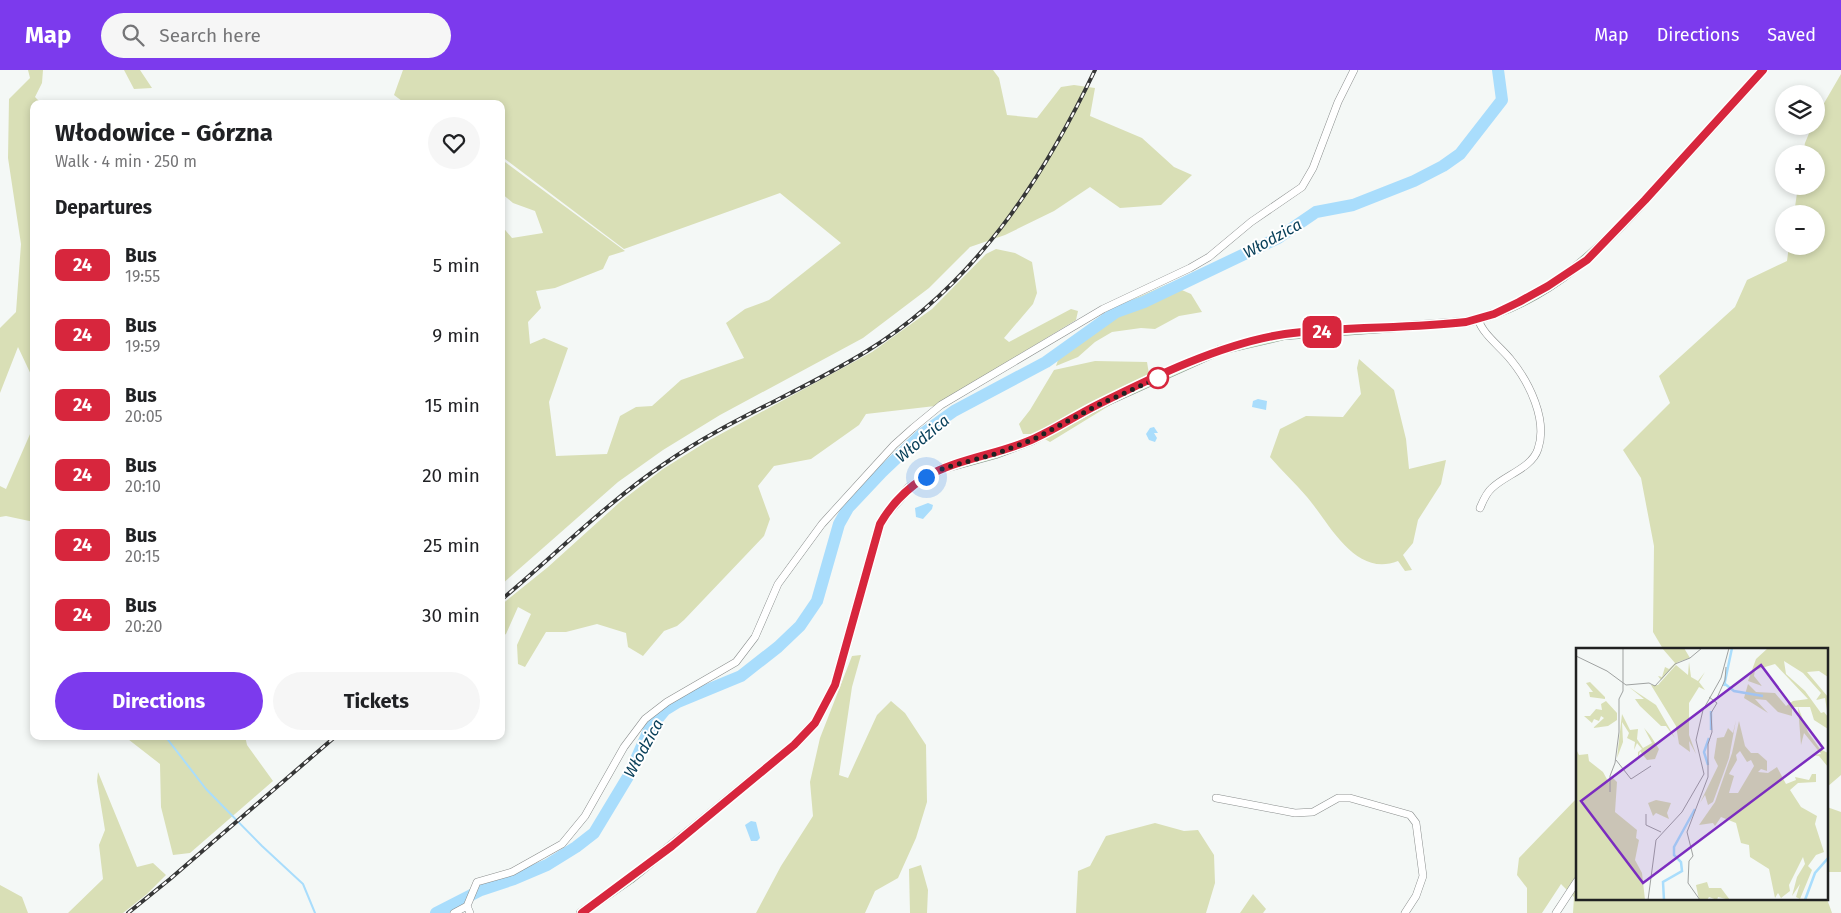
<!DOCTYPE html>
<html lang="en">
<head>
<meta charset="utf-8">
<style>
  :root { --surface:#fff; --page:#f6f6f6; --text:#202124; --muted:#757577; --accent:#7c3aed }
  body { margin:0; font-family:"Fira Sans",sans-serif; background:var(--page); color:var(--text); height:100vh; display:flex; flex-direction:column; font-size:19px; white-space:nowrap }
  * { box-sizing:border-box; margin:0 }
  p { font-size:16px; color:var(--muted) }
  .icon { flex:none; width:28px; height:28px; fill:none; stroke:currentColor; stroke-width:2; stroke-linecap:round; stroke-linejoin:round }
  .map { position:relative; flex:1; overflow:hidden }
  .details { position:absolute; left:30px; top:30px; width:475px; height:640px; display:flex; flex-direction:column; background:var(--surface); border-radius:10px; box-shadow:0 2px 8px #0003 }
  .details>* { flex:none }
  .badge { padding:0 10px; border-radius:8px; font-size:18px; line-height:32px }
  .fabs { position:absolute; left:1775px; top:15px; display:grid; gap:10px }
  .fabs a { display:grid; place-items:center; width:50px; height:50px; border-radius:50%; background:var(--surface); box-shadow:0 2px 8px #0003; font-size:25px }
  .you { position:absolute; width:25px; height:25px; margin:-12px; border:4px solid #fff; border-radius:50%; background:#1a73e8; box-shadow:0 0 0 8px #1a73e833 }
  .map>.badge { position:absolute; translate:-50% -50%; box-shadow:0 0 0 2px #fff }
  h2 { padding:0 25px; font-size:19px; line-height:45px }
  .round { display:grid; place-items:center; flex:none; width:52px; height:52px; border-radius:26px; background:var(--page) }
  .summary { display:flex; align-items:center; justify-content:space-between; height:85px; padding:0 25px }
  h1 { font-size:24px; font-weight:700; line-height:38px }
  .primary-button { display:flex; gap:10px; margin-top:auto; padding:10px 25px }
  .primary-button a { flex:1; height:58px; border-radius:30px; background:var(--accent); color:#fff; font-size:20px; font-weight:700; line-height:58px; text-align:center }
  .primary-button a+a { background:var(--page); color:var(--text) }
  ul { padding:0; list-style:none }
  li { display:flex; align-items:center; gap:15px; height:70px; padding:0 25px }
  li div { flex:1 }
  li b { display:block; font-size:19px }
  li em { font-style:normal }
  li .badge { min-width:55px; font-weight:700; text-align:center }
  header { display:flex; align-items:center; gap:30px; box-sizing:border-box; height:70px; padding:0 25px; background:var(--accent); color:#fff }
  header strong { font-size:24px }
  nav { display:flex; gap:28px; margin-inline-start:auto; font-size:18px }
  .search { width:350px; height:45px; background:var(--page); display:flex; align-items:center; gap:12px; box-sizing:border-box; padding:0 18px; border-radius:28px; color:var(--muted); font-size:19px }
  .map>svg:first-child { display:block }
</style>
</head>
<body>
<header>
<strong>Map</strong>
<div class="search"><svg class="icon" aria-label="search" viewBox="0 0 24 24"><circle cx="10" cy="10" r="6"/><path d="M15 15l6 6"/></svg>Search here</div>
<nav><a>Map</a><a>Directions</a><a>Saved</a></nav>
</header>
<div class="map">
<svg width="1841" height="843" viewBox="0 0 1841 843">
  <rect width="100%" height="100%" fill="#f4f8f6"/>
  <!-- green -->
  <path fill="#d9dfb6" d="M28,0H43L42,13L35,27L42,34H34V311L18,277L0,323V258L16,242L21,174L8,88L9,29L30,8Z
    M124,0H140L152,18L134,19Z
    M403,0H993L999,8L1007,45L1037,48L1061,17L1074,15L1095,18L1090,46L1142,68L1174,97L1192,105L1161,135L1120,138L1090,117L1054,141L1005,165L970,177L929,218L863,268L720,345L663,380L618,412L501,515V401L503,394L501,344V155L512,168L543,163L535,141L513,133L501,123V89L625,181L609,186L603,199L555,218L536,221L541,238L528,252L530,274L544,268L568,278L549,332L556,386L607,384L620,346L636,337L652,336L681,310L744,288L726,253L745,239L769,230L841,173L780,123L624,179L501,86V34H479L478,31L476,34H406L394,25Z
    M1841,4V705L1827,717V579H1663L1653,562L1654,476L1641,408L1623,380L1670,333L1659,306L1735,237L1747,210L1787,191L1789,176H1816V144H1794L1798,116H1816V84H1803L1805,73L1812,56H1816V47Z
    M996,179L1015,183L1032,192L1037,223L1033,234L1004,268L1009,272L1071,239L1078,241L1076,250L935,336L866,344L859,355L811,389L774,396L758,416L770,449L764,466L684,550L677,556L664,561L643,586L628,577L626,563L597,554L566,562H546L525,597L518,594L517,575L531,544L518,537L506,564L501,567V535L548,497L620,432L663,399L706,372L872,282L932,239L986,184Z
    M1168,214L1191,224L1202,242L1179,246L1155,259L1141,258L1112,262L1095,272L1078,287L1056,296L1058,290L1084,270L1125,233Z
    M1359,289L1394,320L1406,369L1409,399L1446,390L1441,414L1418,450L1413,473L1403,485L1412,500L1405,501L1398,491C1355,508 1330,454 1307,427C1295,413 1282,401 1270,387L1280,359L1306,346L1343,347L1361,324L1357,298Z
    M1095,291L1147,292L1149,304L1126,317L1112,334L1050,372L1036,364H1023L1019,354L1030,340L1054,300Z
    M34,355V452L6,446L0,447V416L6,419Z
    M861,585L852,617L839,705L848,708L877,645L891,631L905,643L926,675L927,732L916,768L898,808L875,821L865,843H756L781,796L813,746L810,712L820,668L852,586Z
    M124,666H245L247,675L273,711L190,783L173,785L161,737L160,694Z
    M98,702L137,797L153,793L166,805L147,824L123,843H68L103,809L99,775L105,760L97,711Z
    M1577,728V829H1827L1832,843H1573L1574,827L1561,814L1542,843H1527V818L1517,805L1519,788Z
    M1827,737L1841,742V802H1827Z
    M1155,753L1184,761L1198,760L1214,785L1215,813L1206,843H1076L1078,801L1090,796L1106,766Z
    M921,795L928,820L927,843H910L909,799Z
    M0,815L22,827L28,843H0Z
    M1253,824L1266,839L1263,843H1240Z"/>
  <!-- water -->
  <path fill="#a9ddfc" d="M1258,329L1267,331L1266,340L1252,337L1253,331Z
    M1154,357L1158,363H1154L1157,368L1155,372L1149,370L1146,364L1150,358Z
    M928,433L933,435L932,439L923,449L916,447L915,438Z
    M751,751L756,752L760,768L757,771H751L745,755Z"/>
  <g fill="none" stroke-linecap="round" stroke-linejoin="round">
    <!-- stream -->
    <path stroke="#a9ddfc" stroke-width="2" d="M165,666L206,719L262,776L303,814L315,843"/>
    <!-- river -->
    <path stroke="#a9ddfc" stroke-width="12" d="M436,843L481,820L514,809L547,795L576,777L594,763L629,705L650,658L665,640L678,632L741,606L778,577L800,556L817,531L839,454L848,438L882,402L922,364L954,341L1046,292L1116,242L1144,232L1278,168L1316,142L1353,135L1414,111L1443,96L1460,84L1502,30L1498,0"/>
    <defs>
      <path id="street" d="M1478,249C1483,265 1501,277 1511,290C1529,312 1548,350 1538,379C1532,398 1505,405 1492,418C1486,423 1483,431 1480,438
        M1216,728L1295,743L1313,742L1338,728H1350L1410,745L1416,753L1423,806L1416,826L1405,843
        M454,843L467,836
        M470,843L467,836L477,812L512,802L562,774L585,746L624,677L645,649L667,632L736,592L755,567L778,514L822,454L894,375L913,358L941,335L1103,239L1190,198L1209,187L1251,152L1302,117L1313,98L1338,32L1354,0
        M1556,843L1577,811"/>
      <path id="secondary" d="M581,843L630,809L692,759L794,675L815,653L835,615L880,454L887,443L909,418L926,407L944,398L995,384L1032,370L1098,335L1220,280L1284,265L1466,252C1554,232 1608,171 1666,107C1698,72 1731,36 1763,0"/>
    </defs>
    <!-- street casing -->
    <use href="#street" stroke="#8a8e8d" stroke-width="8"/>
    <!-- secondary casing -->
    <use href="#secondary" stroke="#8a8e8d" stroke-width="10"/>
    <!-- street -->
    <use href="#street" stroke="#fff" stroke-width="7"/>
    <!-- secondary -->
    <use href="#secondary" stroke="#d9f7d9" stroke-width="9"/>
    <defs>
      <path id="rail" d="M501,530C555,485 605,434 664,394C727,350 801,322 867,281C974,215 1042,111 1095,0
        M128,843L170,809L336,666"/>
    </defs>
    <!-- rail casing -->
    <use href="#rail" stroke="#363737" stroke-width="4"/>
    <!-- rail -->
    <use href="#rail" stroke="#fff" stroke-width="2" stroke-dasharray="5.5" stroke-linecap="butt"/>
  </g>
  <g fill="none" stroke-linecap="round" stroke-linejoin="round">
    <defs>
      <path id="line" d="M582,843L672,776L794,675L815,653L835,615L880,454C891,435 905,420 924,408C956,389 996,385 1031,370C1054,360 1075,346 1097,335C1153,307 1223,273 1285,264C1344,256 1406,259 1466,252L1494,244L1519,232L1548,216L1587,190L1645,130L1763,0"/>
    </defs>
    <!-- line casing -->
    <use href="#line" stroke="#fff" stroke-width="11"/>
    <!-- line -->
    <use href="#line" stroke="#d7263d" stroke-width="8"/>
    <!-- walk -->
    <path stroke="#202121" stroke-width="5" stroke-dasharray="0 9" d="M926,407L944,398L995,384L1032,370L1098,335L1158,308"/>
  </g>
  <!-- markers -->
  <circle fill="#fff" stroke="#d7263d" stroke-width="2.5" cx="1158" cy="308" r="10"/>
  <g text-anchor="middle" stroke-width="4" stroke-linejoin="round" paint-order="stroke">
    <!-- water labels -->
    <g font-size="16" font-style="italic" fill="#09405a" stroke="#fff">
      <text transform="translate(1272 168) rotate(-29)" y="6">Włodzica</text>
      <text transform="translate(922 368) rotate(-40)" y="6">Włodzica</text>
      <text transform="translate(643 678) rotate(-61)" y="6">Włodzica</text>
    </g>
  </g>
  <!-- overview -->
  <g transform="translate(1576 578)">
    <rect width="252" height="252" fill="#f4f8f6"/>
    <path d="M86,0H108L114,10L102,14L85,32L82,28L86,29L89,19L93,21L99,15ZM192,0H252V29L243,23L231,24L252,49V81L238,72L234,59H216V68L202,64L190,52L179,51L192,65L168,50L172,36L180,44L199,45L210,58L217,53L232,51L199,16L179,22L178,28L186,38L172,33L180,11ZM208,13L227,25L245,45L240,52L249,50L252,69L248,64L245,65L229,43L210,26ZM113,14L115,29L122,33L129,24L123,34L129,42L123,39L113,55V87L120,106L113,93L114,104L103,96L100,78L75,37H82L100,17L112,27ZM14,34L29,49V51L14,49L13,44H17L10,35ZM53,39L80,57L99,90L90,78H85L64,58L59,51H68ZM30,53L41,65V72L32,78L17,80L28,70L25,68L23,73L18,71L16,75L8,68H14L20,61L26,62L25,56ZM222,59L232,84L244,101L252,105V119L243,108L236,107L245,106L228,85L225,97ZM46,66L54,82L62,81L61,91L67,100L76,95L68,80L74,87L83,101L79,111L71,112L64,103L62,111V104L66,101L61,95L58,102L59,94L51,90L53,85L46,74L47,94L41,110ZM160,72L153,110L137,154L132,157L129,147L124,155L142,118L138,110L141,90L148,89L152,80L157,85ZM163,73L169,98L175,105H182L191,113V123L185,121L182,124L192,125L201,119L210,136L220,132L219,129L233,132L236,126H240V134L222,135L214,142L225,159L241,168L239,176L248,204L240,207L232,218L236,222L224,251L220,249L224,236L216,248L221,229L229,216L227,209L213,237L214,243L205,250L202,245L199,250L193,221L174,209L173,197L165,195L160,175L145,169L139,178L137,175L123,177L139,154L156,105ZM164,103L171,114L175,112L178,118L162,145H153L158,128L153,126L161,112L160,107ZM0,101L3,107L12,106L13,113L27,124L33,135L36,129L41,134L39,164L61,182L60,190L63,192L59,212L66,225L69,252H0ZM80,152L95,155L91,165L93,171L80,165L77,168L72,155ZM131,234L133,240H145L154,252L142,249L141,252L133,249L131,252H123L120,237Z" fill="#d9dfb6" fill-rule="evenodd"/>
    <path fill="none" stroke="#a9ddfc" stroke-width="2.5" d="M149,36L158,43L187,48M148,38L156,0M135,63V82M132,117L128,104L133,90M88,252L87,234L106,223L105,214L98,207V199L119,161M229,252L239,225L253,209"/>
    <path fill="none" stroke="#9fa2a1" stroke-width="1" d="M0,8L31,23L50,37L73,35L79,38L99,16L114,10L126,0M140,52L149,32L150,19M40,112L55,131L75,118M34,144V128L39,115L43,84V51L47,43V0M70,166V177L85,184M72,252L80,192L106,164L128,126L120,92L127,62L145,30L153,0M124,252L112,235L113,213L117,208L111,184L132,129V96L136,84L135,65L141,55L133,49"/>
    <path fill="#7b2cbf" fill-opacity="0.15" stroke="#7b2cbf" stroke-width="2.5" d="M185,17L247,100L67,235L5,153Z"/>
    <rect width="252" height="252" fill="none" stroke="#202121" stroke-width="2.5"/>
  </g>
</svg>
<div class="fabs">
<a><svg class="icon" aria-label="layers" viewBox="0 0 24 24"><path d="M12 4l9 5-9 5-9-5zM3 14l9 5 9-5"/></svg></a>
<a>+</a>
<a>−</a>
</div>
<div class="you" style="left:926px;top:407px"></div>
<b class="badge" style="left:1322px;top:262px;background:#d7263d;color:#fff">24</b>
<section class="details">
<div class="summary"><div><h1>Włodowice - Górzna</h1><p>Walk · 4 min · 250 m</p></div><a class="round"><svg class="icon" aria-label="heart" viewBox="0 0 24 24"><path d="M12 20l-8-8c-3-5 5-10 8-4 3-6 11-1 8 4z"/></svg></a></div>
<h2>Departures</h2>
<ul>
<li><span class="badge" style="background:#d7263d;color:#fff">24</span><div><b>Bus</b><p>19:55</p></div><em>5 min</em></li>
<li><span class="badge" style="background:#d7263d;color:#fff">24</span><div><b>Bus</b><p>19:59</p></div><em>9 min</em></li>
<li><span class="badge" style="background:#d7263d;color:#fff">24</span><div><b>Bus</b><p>20:05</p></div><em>15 min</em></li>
<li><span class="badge" style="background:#d7263d;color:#fff">24</span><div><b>Bus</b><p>20:10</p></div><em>20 min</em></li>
<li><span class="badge" style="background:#d7263d;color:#fff">24</span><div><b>Bus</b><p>20:15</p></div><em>25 min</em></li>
<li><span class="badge" style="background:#d7263d;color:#fff">24</span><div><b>Bus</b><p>20:20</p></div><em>30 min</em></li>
</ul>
<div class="primary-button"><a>Directions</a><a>Tickets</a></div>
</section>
</div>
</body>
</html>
